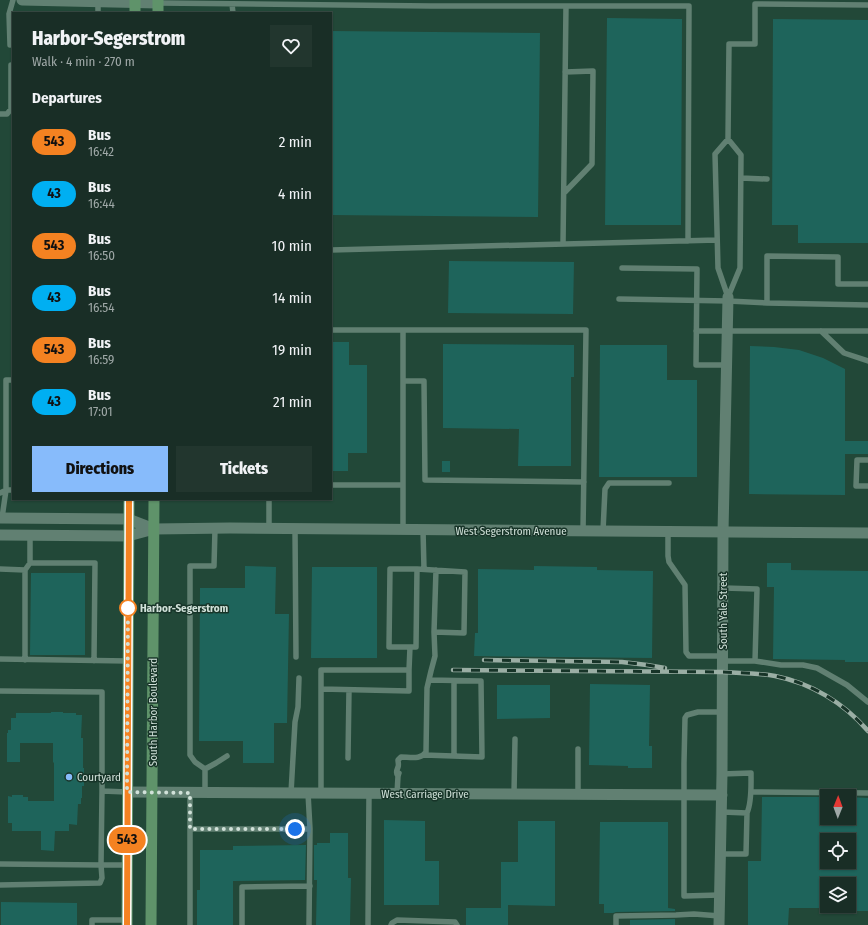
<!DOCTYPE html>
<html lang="en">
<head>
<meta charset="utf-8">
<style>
  :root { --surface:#192e26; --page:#22362e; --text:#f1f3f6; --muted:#9fa8a7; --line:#374a43; --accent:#87bbfb }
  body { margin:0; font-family:"Fira Sans Condensed",sans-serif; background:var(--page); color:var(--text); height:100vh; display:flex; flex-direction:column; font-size:15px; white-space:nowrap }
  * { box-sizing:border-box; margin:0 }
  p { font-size:13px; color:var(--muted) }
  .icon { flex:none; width:22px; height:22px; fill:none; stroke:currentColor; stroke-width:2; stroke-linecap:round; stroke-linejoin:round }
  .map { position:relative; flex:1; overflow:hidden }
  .drawer { position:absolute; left:12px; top:12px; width:320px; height:488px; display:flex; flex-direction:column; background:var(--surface); border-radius:0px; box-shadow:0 1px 3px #0004,0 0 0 1px var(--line) }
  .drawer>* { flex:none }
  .badge { padding:0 8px; border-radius:13px; font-size:14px; line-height:26px }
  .needle { width:26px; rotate:1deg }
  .controls { position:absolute; left:820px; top:789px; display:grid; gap:8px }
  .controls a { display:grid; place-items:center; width:36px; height:36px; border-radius:0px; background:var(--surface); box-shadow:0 1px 3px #0004,0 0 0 1px var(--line); font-size:20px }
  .you { position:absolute; width:20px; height:20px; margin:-10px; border:3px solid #fff; border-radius:50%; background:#1a73e8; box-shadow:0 0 0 6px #1a73e833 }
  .map>.badge { position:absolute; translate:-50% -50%; box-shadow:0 0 0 2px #fff }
  h2 { padding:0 20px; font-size:15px; line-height:36px }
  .round { display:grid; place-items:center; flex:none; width:42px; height:42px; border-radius:0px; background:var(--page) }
  .summary { display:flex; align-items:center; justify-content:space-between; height:68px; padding:0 20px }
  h1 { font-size:19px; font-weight:800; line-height:30px }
  .primary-button { display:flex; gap:8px; margin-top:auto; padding:8px 20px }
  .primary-button a { flex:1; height:46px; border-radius:0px; background:var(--accent); color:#111; font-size:16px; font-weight:800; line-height:46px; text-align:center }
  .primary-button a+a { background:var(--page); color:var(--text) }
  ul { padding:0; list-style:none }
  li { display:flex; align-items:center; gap:12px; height:52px; padding:0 20px }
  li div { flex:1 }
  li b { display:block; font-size:15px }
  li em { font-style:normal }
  li .badge { min-width:44px; font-weight:700; text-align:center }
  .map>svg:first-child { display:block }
</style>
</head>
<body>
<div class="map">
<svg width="868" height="925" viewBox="0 0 868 925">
  <rect width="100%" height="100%" fill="#213e32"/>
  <!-- built -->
  <path fill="#224838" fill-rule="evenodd" d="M0,0H868V925H0ZM13,13H331V499H13ZM827,796H849V818H827ZM827,840H849V862H827ZM827,884H849V906H827Z"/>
  <!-- building -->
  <path fill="#1e645b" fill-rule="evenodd" d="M607,18L682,19L681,225H605Z
    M773,19L868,20V243H798V225H772Z
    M331,31L540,33L538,217L331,215Z
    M449,261L574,262L573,314L448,313Z
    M331,342H349V365H367V453H348V471H331Z
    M443,344L574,345V377H571V466H518L519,429L443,428Z
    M600,345H667V380H697V477H599Z
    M750,346L774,347L799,350L823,358L845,369V441H868V454H845V495L749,494Z
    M442,461H450V472H442Z
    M767,563H791V570L868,571V662H845V660L773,659L774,587H767Z
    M245,566L276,567L275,614H289L287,723H274V763H243V741H199L200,588H245Z
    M534,566L597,567V570L653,571L652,658L474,656L475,633H478V569L534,570Z
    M312,567H377V658H311Z
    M31,573H85V655H30Z
    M590,684L650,685L649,746H652V768H628V766L589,765Z
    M497,685H550V718L497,719Z
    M51,712H63V713H76V715H82L81,738H83V768H84V786H82V798H81V804H78L77,825L69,824V831H55L54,851L41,850V831H12V823H8V796L12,797V795H23V797H28V801H54V763L53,762V743H20V762H7V733H8V730H11V718H16V713H51Z
    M762,797H827V818H849V797L868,798V911H849V884H827V908H789L788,925H748V861H761ZM827,840H849V862H827Z
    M384,820L425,821V861H439V905H384Z
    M518,821H555V906L508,905V925H466V908H501V862H518Z
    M600,822H668V908L675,909V911L616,912L613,913H604V904H599Z
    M330,833H348V878H351L350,925H316L317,880H314V845H317V843H330Z
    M306,845L305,880L233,881V925H197V890H200V850H233V846Z
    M1,902L77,903V925H1Z
    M675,919V925H630V920Z"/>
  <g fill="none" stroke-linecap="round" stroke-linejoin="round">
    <!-- service -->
    <path stroke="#618072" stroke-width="5.5" d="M158,3L431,6H689L688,241
      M232,4L233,13
      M98,13V1
      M10,45L9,14L13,0
      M0,114H7L11,109V65
      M728,139L741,155L740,268L728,297L718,268L715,154Z
      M728,139L729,44H755V4L868,5
      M741,178L767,179
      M564,193L592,164L593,71L565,72
      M563,244L566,6
      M331,250L717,240
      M622,268L697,269L696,365H727
      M868,284H838V257L767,256V303L868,305
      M619,299L728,301L767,303
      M331,330H586L583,531
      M403,330V530
      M696,331H868
      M821,331L844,353L868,361
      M403,381H424L425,480L584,482
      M868,460H857L856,486H868
      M331,485H403
      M0,493L6,490V380H13
      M269,499V529
      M2,518L6,490H13
      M295,529L296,657
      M423,530L424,569
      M603,531L605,489L609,483H669
      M668,532V556L669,562L685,585L686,652L689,656H723
      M30,563H95L94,661
      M0,569L25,570L30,563V536
      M417,569L416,647H389L390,569H417L465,572L464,633L434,632L436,570
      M25,570V660
      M724,588L757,589L755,661
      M0,659L128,661
      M723,661H755L781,665H803L817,668L847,685L868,702
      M409,670L410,647
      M454,681V756
      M321,689L409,691V670H321V793
      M0,691L102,692V791L127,792
      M424,755L482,757L481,681L429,680
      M348,758L349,690
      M205,769L216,763L227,756
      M398,776C395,772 397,771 398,767C399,765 398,762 398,760L401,757C410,757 421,760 426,752L427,688L431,671L435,656L434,632
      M102,791L101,865H127
      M751,792L868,793
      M190,793V925
      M205,793V769L195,762L190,755V566H214L215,529
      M291,793L295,722L298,707L299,678
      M308,793L310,829L309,925
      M397,794L398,776L399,773
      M514,794L515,739
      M578,795V749
      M722,812L747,813C752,802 751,785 751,773L722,774
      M190,829H310
      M721,854H746L747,813
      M0,864L101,865L102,878L100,883L0,885
      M720,895L684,896V763L685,718L687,715L698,712H723
      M92,925V920H127
      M242,925V887L310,886
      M368,925L369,794
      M391,925L392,923L397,920L455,922L457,925
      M616,925V916L676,915L694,914L720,916"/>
    <!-- minor -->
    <path stroke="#618072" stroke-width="11" d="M22,0L158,3
      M127,792L722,795
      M719,925L722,774L723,532L728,297"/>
    <!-- secondary -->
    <path stroke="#618072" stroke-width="11" d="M0,518L128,519L154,529
      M0,535L128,536L154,529L230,528L868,533"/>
    <!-- primary -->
    <path stroke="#5f936a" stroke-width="11" d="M135,13V0
      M158,13V0
      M127,925L129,499
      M151,925L154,499"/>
    <defs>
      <path id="rail" d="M484,660L622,662L647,665L665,668
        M453,670L723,672C740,673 758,673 775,676C811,683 844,703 868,731"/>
    </defs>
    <!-- rail casing -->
    <use href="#rail" stroke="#9aaea4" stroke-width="4.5"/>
    <!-- rail -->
    <use href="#rail" stroke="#173428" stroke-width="3" stroke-dasharray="9" stroke-linecap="butt"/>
  </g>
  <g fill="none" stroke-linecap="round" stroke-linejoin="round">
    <defs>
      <path id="line" d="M127,925L129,499"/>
    </defs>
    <!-- line casing -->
    <use href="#line" stroke="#fff" stroke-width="9"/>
    <!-- line -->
    <use href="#line" stroke="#f48221" stroke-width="6"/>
    <!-- walk -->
    <path stroke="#d1e1d9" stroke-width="4" stroke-dasharray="0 7.2" d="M128,608L127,792L190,793V829H295"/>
  </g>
  <!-- markers -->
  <circle fill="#fff" stroke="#f48221" stroke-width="2" cx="128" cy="608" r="8"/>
  <circle fill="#87bbfb" stroke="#173428" stroke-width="1.5" cx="69" cy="777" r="4"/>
  <g text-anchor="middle" stroke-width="3" stroke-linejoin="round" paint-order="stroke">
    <!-- street labels -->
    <g font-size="11" fill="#d1e1d9" stroke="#173428">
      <text x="511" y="535">West Segerstrom Avenue</text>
      <text transform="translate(723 611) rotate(-90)" y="4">South Yale Street</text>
      <text transform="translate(153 712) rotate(-90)" y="4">South Harbor Boulevard</text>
      <text x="425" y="798">West Carriage Drive</text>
    </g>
    <!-- stop labels -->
    <g font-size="11" font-weight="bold" fill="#d1e1d9" stroke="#173428" text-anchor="start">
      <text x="140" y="612">Harbor-Segerstrom</text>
    </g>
    <!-- poi labels -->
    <g font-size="11" fill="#d1e1d9" stroke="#173428" text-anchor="start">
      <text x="77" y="781">Courtyard</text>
    </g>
  </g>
</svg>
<div class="controls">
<a><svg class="needle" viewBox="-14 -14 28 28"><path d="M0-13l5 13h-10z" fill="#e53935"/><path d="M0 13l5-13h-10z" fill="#9fa8a7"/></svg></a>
<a><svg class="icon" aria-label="locate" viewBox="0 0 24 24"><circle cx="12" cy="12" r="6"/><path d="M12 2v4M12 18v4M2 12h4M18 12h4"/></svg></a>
<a><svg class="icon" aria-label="layers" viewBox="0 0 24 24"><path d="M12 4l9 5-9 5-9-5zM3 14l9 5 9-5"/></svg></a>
</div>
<div class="you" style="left:295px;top:829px"></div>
<b class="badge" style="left:127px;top:840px;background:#f48221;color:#111">543</b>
<section class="drawer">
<div class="summary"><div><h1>Harbor-Segerstrom</h1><p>Walk · 4 min · 270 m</p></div><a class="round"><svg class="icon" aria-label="heart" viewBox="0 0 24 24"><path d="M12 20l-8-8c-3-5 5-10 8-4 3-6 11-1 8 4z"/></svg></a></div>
<h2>Departures</h2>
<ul>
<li><span class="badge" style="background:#f48221;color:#111">543</span><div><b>Bus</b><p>16:42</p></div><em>2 min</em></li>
<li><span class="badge" style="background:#00aff2;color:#111">43</span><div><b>Bus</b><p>16:44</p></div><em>4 min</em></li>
<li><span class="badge" style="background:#f48221;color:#111">543</span><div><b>Bus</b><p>16:50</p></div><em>10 min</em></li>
<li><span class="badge" style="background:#00aff2;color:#111">43</span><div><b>Bus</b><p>16:54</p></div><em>14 min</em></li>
<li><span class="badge" style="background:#f48221;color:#111">543</span><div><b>Bus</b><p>16:59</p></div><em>19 min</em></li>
<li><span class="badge" style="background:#00aff2;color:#111">43</span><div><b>Bus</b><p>17:01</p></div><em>21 min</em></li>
</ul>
<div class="primary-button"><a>Directions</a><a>Tickets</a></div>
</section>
</div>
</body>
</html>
